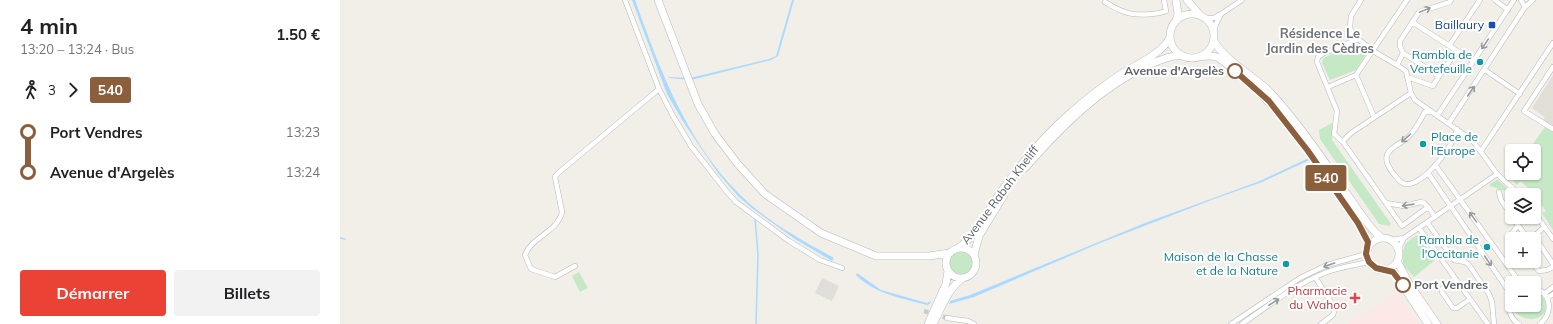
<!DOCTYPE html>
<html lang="fr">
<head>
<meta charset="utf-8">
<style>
  :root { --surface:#fff; --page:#f2f2f2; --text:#202124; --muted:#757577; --accent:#ea4335 }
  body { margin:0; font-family:Mulish,sans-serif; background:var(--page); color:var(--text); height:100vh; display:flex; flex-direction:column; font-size:15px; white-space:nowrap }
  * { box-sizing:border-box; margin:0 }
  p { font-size:13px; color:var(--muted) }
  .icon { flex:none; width:22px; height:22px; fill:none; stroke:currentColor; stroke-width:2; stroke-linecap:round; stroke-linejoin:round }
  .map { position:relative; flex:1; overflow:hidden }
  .panel { display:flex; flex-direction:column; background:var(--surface); width:340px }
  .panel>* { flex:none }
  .badge { padding:0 8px; border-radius:3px; font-size:14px; line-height:26px }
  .tools { position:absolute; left:1165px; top:144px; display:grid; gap:8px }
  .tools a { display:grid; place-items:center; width:36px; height:36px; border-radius:4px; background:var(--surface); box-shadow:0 1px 3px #0004; font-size:20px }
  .map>.badge { position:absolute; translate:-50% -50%; box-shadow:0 0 0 2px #fff }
  .legs { display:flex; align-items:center; gap:6px; height:44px; padding:0 20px; font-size:13px }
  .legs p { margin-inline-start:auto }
  .overview { display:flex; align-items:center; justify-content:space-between; height:68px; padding:0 20px }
  h1 { font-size:22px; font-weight:700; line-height:30px }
  .cta { display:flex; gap:8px; margin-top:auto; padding:8px 20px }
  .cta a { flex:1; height:46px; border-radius:4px; background:var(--accent); color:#fff; font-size:16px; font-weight:700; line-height:46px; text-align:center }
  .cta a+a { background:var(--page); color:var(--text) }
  ul { padding:0 20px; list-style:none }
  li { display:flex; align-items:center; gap:14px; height:40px; font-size:15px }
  li i { display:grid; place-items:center; width:6px; height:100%; margin:0 5px; background:currentColor }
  li i::after { content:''; width:10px; height:10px; margin:-5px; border:3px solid; border-radius:50%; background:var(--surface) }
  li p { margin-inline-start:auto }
  li:first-child i { background:linear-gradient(#0000 50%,currentColor 0) }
  li:last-child i { background:linear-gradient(currentColor 50%,#0000 0) }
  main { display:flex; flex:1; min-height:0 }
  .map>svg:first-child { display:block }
</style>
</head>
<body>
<main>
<section class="panel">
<div class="overview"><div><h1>4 min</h1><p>13:20 – 13:24 · Bus</p></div><b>1.50 €</b></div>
<div class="legs"><svg class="icon" aria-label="walk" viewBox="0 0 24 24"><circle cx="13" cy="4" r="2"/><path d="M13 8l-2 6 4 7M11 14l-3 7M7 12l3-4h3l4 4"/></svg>3<svg class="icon" aria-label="forward" viewBox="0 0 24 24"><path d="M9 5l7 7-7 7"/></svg><b class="badge" style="background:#8b5e3c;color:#fff">540</b></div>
<ul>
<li><i style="color:#8b5e3c"></i><b>Port Vendres</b><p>13:23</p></li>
<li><i style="color:#8b5e3c"></i><b>Avenue d'Argelès</b><p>13:24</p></li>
</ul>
<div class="cta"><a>Démarrer</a><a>Billets</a></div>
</section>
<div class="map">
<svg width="1213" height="324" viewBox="0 0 1213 324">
  <rect width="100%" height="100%" fill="#f1efe8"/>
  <!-- industrial -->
  <path fill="#e0deda" d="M482,278L499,286L492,301L475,293Z"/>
  <!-- education -->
  <path fill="#e1ded6" d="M1213,75V126L1203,120L1205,117L1192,108Z"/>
  <!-- medical -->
  <path fill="#fce8e6" d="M1057,293L1079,324H1007L1033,308Z"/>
  <!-- green -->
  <path fill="#c5e8c5" d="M1016,44L1028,51L1016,70L990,80L982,63L983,58Z
    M992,123V140L1051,224L1049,226L1039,224L980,139L979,130Z
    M1205,127L1213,132V230L1202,213L1206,211L1191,191L1181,181L1177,185L1164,171L1172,161V173H1194V151H1188Z
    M1156,180H1158L1167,188L1165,191L1150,186V184Z
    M1078,235L1095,260L1074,277L1063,265C1063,248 1062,243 1078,235Z
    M610 263a11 11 0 1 1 22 0a11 11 0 1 1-22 0Z
    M239,272L248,288L240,292L232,276Z
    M1194,291C1199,293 1203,296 1205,302C1212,324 1175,324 1172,305H1194Z"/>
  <!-- water -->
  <path fill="#aadaff" d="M292,0H295C321,73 350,151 410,204C435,226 465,242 494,258L492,261L455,239L413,209L398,196L378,173L344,123L327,94Z
    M452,0H454L438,56L431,60L351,80L329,78V77L350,78L429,59L436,56Z
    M973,156L974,158L922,182L874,199L760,243L634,297L609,304L610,301L630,295L805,223L920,181Z
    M517,273L541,290L587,303L591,301L590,304L587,305C561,298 535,294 516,275Z"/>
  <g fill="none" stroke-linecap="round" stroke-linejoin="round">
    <!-- stream -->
    <path stroke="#aadaff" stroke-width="1.5" d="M415,218L418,255L416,324
      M0,238L5,239"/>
    <!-- minor-tunnel -->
    <path stroke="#ccccc8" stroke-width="4.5" stroke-dasharray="4.5 2" stroke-linecap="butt" d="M584,311L607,318"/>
    <defs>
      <path id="minor" d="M285,0L319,89L333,116L351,146L387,192L396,202L449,241L480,260L502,268
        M1021,0L1011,16L1010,27L1012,34L1033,51L1057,65
        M1111,0L1110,2L1079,12L1060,41V46L1063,53L1057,65L1066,71L1071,93L1075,100L1133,141L1157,174L1180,195
        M1155,0L1168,10
        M1181,0L1185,7
        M765,2C772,6 778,10 785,12C795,16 816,15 826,11L824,0
        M881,14L902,0
        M865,18H874L881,14L877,22L874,30
        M1072,22L1133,61
        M1109,46L1140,0
        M1063,53L1099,76L1117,51
        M1213,67L1184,111L1213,129
        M1145,70L1180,94
        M1016,75L1034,117
        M1067,77L1093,86L1099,76
        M988,87L1016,75L1067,0
        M1071,93L1011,133L1004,140L1003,142L1062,226L1088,207L1095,217
        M1092,112H1085C1080,120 1076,129 1070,135C1064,143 1050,146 1047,155C1045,162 1049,167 1052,172C1056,176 1059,183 1065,184C1083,187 1115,144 1117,129
        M1097,116L1174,0
        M1109,123L1185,7L1193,0
        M1003,142L994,134L997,111L977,62L978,57L984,53L1018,39
        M1141,151L1213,43
        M1096,166L1180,283
        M1088,173L1172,296
        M1159,192L1161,200L1172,216
        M1046,203L1064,206L1081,202L1084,203L1088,207
        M1194,212L1213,239
        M1172,217L1186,236C1193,239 1199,232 1204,227
        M1087,222L1114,260L1125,262L1129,265L1149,294L1152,302L1154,324
        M1079,228L1148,324
        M1194,236L1213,264
        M1175,239L1173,232L1178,225
        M1052,240L1064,238L1157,174
        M1058,250L1064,238
        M1190,261L1199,271L1207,270L1213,267
        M235,266L215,277L191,269L185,255C192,236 217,233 222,212L215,177L217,174L319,89
        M975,277L995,308L993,315L981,324
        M1115,278L1102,289V292L1113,308H1117L1130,299
        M1194,288C1212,293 1213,313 1200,324
        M1204,294L1213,287
        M1172,297C1167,307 1169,318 1179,324
        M1207,298L1213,294
        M607,318L628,321L634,324
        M891,324L960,278L987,265L1026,254
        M902,324C929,305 956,284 987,272C1000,267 1015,265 1029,262"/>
      <path id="secondary" d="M318,0L358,104L375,134L397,163L425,194L481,233L536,256H589L610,253
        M847,0L860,15
        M830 36a22 22 0 1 1 44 0a22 22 0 1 1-44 0Z
        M836,21L838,14L836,0
        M874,41C884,60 914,76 930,92C966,131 995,178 1026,221L1035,232L1042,238
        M859,57C865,56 871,55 877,57C884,61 890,67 896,72C947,112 981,171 1018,223L1025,234L1029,246
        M685,168C721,127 762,85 813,63C823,59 832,55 843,56
        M1027 254a16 16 0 1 1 32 0a16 16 0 1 1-32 0Z
        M606 263a15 15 0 1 1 30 0a15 15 0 1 1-30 0Z
        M618,248C637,236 647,211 660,193C680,165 702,138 728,115C744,101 760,88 778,76C793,66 823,54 830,37
        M634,255L639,236L664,195
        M1057,261L1070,285L1097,324
        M1045,269L1055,274L1088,324
        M588,324L606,284L608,271
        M593,324C601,309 608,288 623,278"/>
    </defs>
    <!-- minor casing -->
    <use href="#minor" stroke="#b5b8bc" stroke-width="5.5"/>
    <!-- secondary casing -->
    <use href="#secondary" stroke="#b6babf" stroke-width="8"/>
    <!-- minor -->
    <use href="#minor" stroke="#fff" stroke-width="4.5"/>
    <!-- secondary -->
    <use href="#secondary" stroke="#fff" stroke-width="7"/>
  </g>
  <!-- one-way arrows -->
  <defs><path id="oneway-shaft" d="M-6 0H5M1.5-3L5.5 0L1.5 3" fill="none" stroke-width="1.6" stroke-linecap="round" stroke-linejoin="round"/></defs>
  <g stroke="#979a9d">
    <use href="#oneway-shaft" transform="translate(1085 10) rotate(-22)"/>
    <use href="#oneway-shaft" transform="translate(1145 44) rotate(124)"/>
    <use href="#oneway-shaft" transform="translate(1131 91) rotate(-56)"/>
    <use href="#oneway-shaft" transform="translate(1066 138) rotate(139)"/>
    <use href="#oneway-shaft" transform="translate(1068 205) rotate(172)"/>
    <use href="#oneway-shaft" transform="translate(1133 217) rotate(-126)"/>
    <use href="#oneway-shaft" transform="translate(1148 261) rotate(56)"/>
    <use href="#oneway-shaft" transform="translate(989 265) rotate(161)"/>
    <use href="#oneway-shaft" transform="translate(934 302) rotate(-33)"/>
  </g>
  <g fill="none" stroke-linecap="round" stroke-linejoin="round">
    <defs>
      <path id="line-1" d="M895,71L929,101L968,151L1018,223L1028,242L1026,254L1029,262L1036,268L1053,272L1063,285"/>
    </defs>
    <!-- line-1 casing -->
    <use href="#line-1" stroke="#fff" stroke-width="9"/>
    <!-- line-1 -->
    <use href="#line-1" stroke="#8b5e3c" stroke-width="6"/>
  </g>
  <!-- markers -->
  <rect fill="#1a4fb4" stroke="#fff" stroke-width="1.5" x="1148" y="21" width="8" height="8" rx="2"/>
  <g fill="#0f9aa8" stroke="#fff" stroke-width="1.5">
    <circle cx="1140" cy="62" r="4"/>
    <circle cx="1083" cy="144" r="4"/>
    <circle cx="1147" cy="247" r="4"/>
    <circle cx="946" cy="264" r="4"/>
  </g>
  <g fill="#fff" stroke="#8b5e3c" stroke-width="2">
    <circle cx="895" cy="71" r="7"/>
    <circle cx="1063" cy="285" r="7"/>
  </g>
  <path fill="#e0444e" stroke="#fff" stroke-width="1.5" d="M1013 292h4v4h4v4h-4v4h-4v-4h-4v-4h4z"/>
  <g text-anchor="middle" stroke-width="4" stroke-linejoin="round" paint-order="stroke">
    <!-- transit labels -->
    <g font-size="12" fill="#164399" stroke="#fff" text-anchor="end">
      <text x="1144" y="29">Baillaury</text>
    </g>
    <!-- culture labels -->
    <g font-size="12" fill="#0d838f" stroke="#fff" text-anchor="end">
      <text x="1132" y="59">Rambla de<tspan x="1132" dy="14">Vertefeuille</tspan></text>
      <text x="1091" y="141" text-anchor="start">Place de<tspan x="1091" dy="14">l'Europe</tspan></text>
      <text x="1139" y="244">Rambla de<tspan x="1139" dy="14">l'Occitanie</tspan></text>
      <text x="938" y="261">Maison de la Chasse<tspan x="938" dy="14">et de la Nature</tspan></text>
    </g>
    <!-- stop labels -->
    <g font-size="12" font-weight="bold" fill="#5f6368" stroke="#fff" text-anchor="end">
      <text x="884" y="75">Avenue d'Argelès</text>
      <text x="1074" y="289" text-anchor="start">Port Vendres</text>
    </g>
    <!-- street labels -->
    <g font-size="12" fill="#5f6368" stroke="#fff">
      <text transform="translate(660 195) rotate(-53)" y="4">Avenue Rabah Kheliff</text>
    </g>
    <!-- health labels -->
    <g font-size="12" fill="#be3a42" stroke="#fff" text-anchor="end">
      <text x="1007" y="295">Pharmacie<tspan x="1007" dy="14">du Wahoo</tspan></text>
    </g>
    <!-- neighbourhood labels -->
    <g font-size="13" font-weight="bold" fill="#70757a" stroke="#fff">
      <text x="980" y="38">Résidence Le<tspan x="980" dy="15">Jardin des Cèdres</tspan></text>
    </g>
  </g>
</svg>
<div class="tools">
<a><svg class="icon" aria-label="locate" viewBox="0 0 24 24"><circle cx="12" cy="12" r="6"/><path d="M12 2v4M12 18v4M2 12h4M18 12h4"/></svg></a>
<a><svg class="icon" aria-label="layers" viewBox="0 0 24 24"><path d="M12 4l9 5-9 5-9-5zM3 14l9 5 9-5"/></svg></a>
<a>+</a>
<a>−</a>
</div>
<b class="badge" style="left:986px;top:178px;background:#8b5e3c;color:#fff">540</b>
</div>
</main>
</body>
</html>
